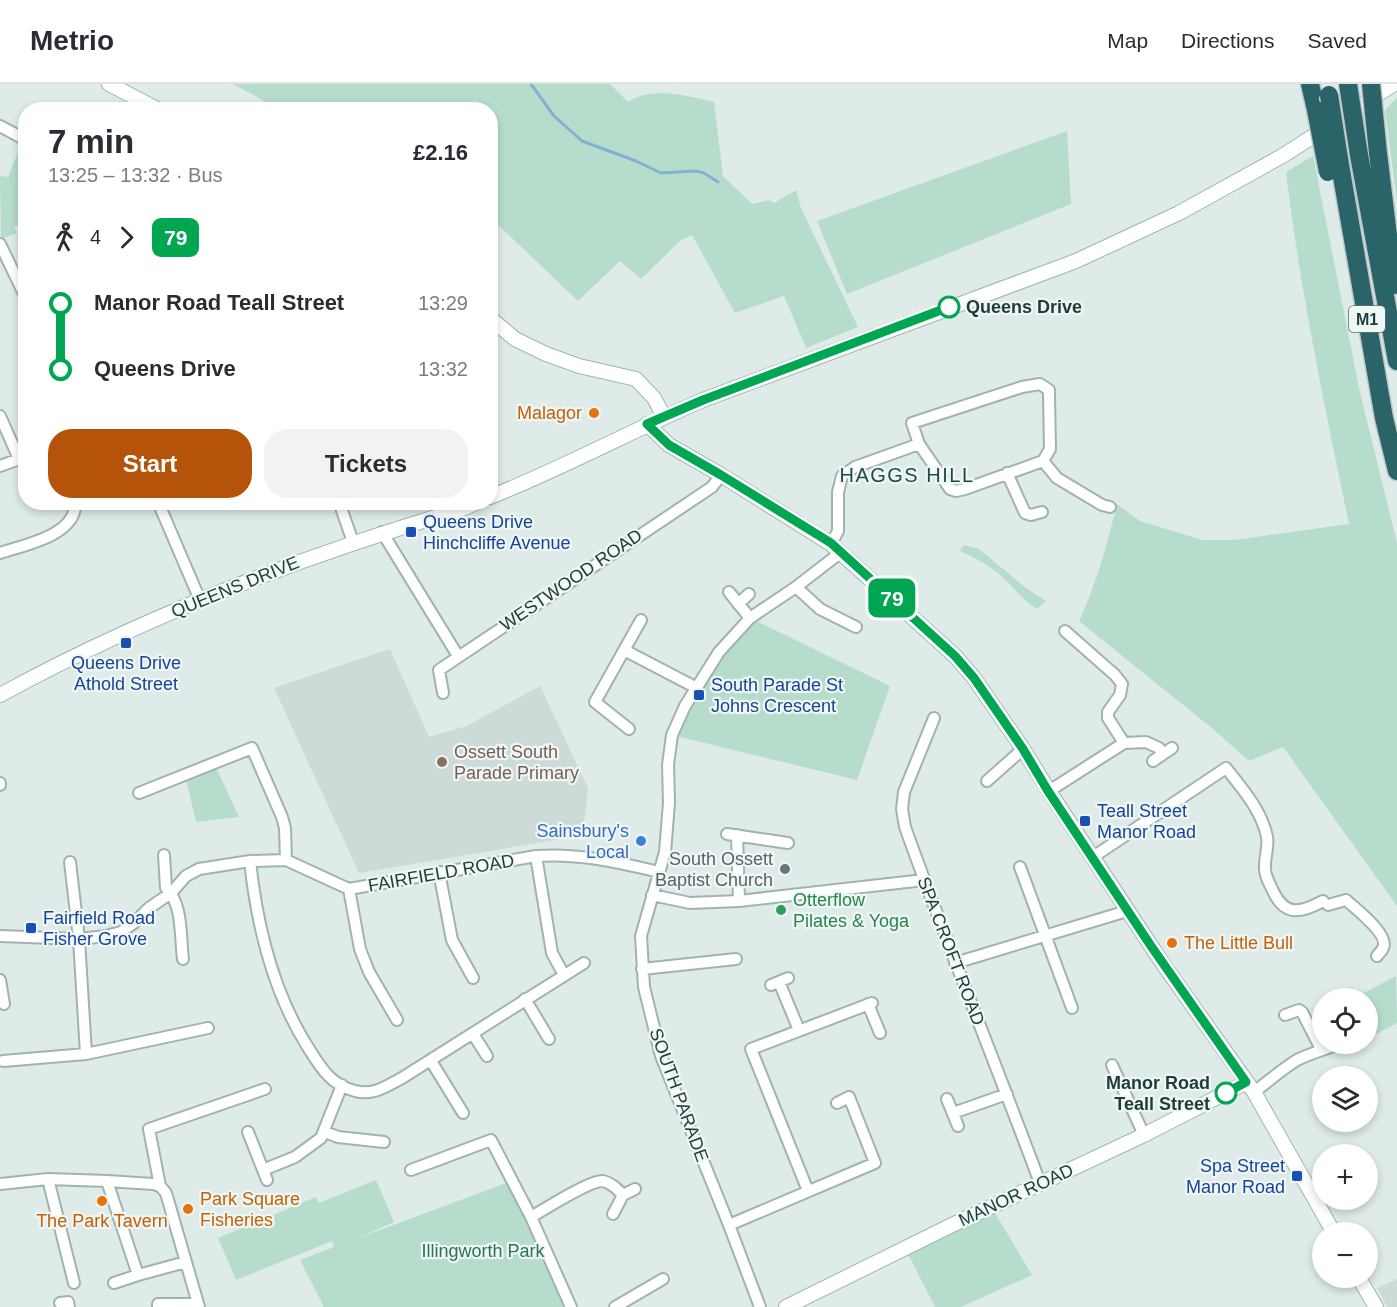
<!DOCTYPE html>
<html lang="en">
<head>
<meta charset="utf-8">
<style>
  :root { --surface:#fff; --page:#f2f2f3; --text:#2b2b33; --muted:#7c7c81; --line:#e1e1e2; --accent:#b45309 }
  body { margin:0; font-family:Helvetica,sans-serif; background:var(--page); color:var(--text); height:100vh; display:flex; flex-direction:column; font-size:22px; white-space:nowrap }
  * { box-sizing:border-box; margin:0 }
  p { font-size:20px; color:var(--muted) }
  .icon { flex:none; width:33px; height:33px; fill:none; stroke:currentColor; stroke-width:2; stroke-linecap:round; stroke-linejoin:round }
  .map { position:relative; flex:1; overflow:hidden }
  .drawer { position:absolute; left:18px; top:18px; width:480px; height:408px; display:flex; flex-direction:column; background:var(--surface); border-radius:24px; box-shadow:0 3px 9px #0003 }
  .drawer>* { flex:none }
  .badge { padding:0 12px; border-radius:9px; font-size:21px; line-height:39px }
  .fabs { position:absolute; left:1312px; top:904px; display:grid; gap:12px }
  .fabs a { display:grid; place-items:center; width:66px; height:66px; border-radius:50%; background:var(--surface); box-shadow:0 3px 9px #0003; font-size:30px }
  .map>.badge { position:absolute; translate:-50% -50%; box-shadow:0 0 0 3px #fff }
  .legs { display:flex; align-items:center; gap:9px; height:66px; padding:0 30px; font-size:20px }
  .legs p { margin-inline-start:auto }
  .head { display:flex; align-items:center; justify-content:space-between; height:102px; padding:0 30px }
  h1 { font-size:33px; font-weight:600; line-height:45px }
  .cta { display:flex; gap:12px; margin-top:auto; padding:12px 30px }
  .cta a { flex:1; height:69px; border-radius:24px; background:var(--accent); color:#fff; font-size:24px; font-weight:600; line-height:69px; text-align:center }
  .cta a+a { background:var(--page); color:var(--text) }
  ul { padding:0 30px; list-style:none }
  li { display:flex; align-items:center; gap:21px; height:66px; font-size:22px }
  li i { display:grid; place-items:center; width:9px; height:100%; margin:0 8px; background:currentColor }
  li i::after { content:''; width:15px; height:15px; margin:-8px; border:4px solid; border-radius:50%; background:var(--surface) }
  li p { margin-inline-start:auto }
  li:first-child i { background:linear-gradient(#0000 50%,currentColor 0) }
  li:last-child i { background:linear-gradient(currentColor 50%,#0000 0) }
  header { display:flex; align-items:center; gap:36px; box-sizing:border-box; height:84px; padding:0 30px; background:var(--surface); border-bottom:2px solid var(--line) }
  header strong { font-size:28px }
  nav { display:flex; gap:33px; margin-inline-start:auto; font-size:21px }
  .map>svg:first-child { display:block }
</style>
</head>
<body>
<header>
<strong>Metrio</strong>
<nav><a>Map</a><a>Directions</a><a>Saved</a></nav>
</header>
<div class="map">
<svg width="1397" height="1223" viewBox="0 0 1397 1223">
  <rect width="100%" height="100%" fill="#deebe8"/>
  <!-- built -->
  <path fill="#ccdad8" d="M390,565L429,653L467,642L540,602L588,704L583,751L359,789L274,604Z
    M1397,1195V1223H1387L1377,1204Z"/>
  <!-- green -->
  <path fill="#b6ddcb" d="M233,0H610L628,18C653,2 687,12 714,18L723,92L752,120L769,116L774,119L796,106L801,124L858,243L806,264L784,212L735,229L692,151L680,157L641,195L620,177L578,217L491,134L490,26L279,25Z
    M1397,14V117L1385,26Z
    M1067,47L1071,120L847,210L817,137Z
    M20,63L25,66V138L14,143L17,149L1,155L0,92L8,93Z
    M1313,72L1359,304L1397,459V822L1283,663L1249,677L1213,645L1079,537C1097,499 1107,460 1117,420L1140,437L1202,456H1234L1349,440C1325,324 1300,206 1286,88Z
    M964,461L979,465L1026,504L1046,517L1037,525C1021,515 1012,501 998,489C987,480 973,473 960,467Z
    M750,534L890,602L857,696L672,651L685,622Z
    M214,679L239,733L196,738L185,690Z
    M1396,892L1397,939L1368,954V915H1352Z
    M376,1096L394,1138L358,1154L512,1097L571,1223H323V1221L300,1176L334,1163L332,1157L236,1196L218,1154L316,1113L319,1119Z
    M992,1124L1032,1191L961,1223H935L905,1164Z"/>
  <g fill="none" stroke-linecap="round" stroke-linejoin="round">
    <!-- stream -->
    <path stroke="#83b1d3" stroke-width="3" d="M531,0L554,32L582,57L636,77L661,89L695,87L704,89L718,98"/>
    <defs>
      <path id="street" d="M0,42L26,56
        M0,160L26,214
        M1040,300L1049,306V312L1050,365L1043,377L965,405L956,407L950,405L919,360L912,339L1022,303Z
        M0,332L19,375
        M1043,377L1057,394L1102,421L1110,423
        M0,382L25,373
        M1007,389L1025,429L1031,431L1042,428
        M158,418L200,516
        M339,418L353,458
        M382,448L458,572
        M831,460L838,447V408L842,392L855,383L919,360
        M0,469C24,461 78,451 75,418
        M796,503L820,525L856,543
        M729,508L750,534
        M738,520L749,510
        M1065,547L1115,591L1122,600L1120,611L1108,628V634L1124,659
        M624,566L695,603
        M443,609L439,586L712,403L721,391
        M934,634L904,708L902,725L905,743C948,863 996,980 1040,1099
        M629,645L595,618L641,536
        M1153,677L1172,664
        M987,697L1023,665
        M0,699V701
        M1049,707L1124,659L1146,658L1159,664L1162,670
        M139,709L252,664L282,733L285,744L286,776
        M727,750L788,759
        M737,751L739,817
        M164,771L166,804C183,820 180,852 183,875
        M536,772L552,869L564,891
        M1093,773L1226,684C1242,704 1262,727 1267,753C1269,764 1264,774 1265,785C1265,793 1270,800 1273,807C1285,833 1301,829 1323,817
        M250,777C257,843 273,909 309,965C321,984 331,1001 355,1007C373,1012 387,1002 402,994L584,879
        M70,778L79,855L86,970
        M1020,783L1072,924
        M439,788L452,856L473,894
        M349,805L360,865L369,888L397,936
        M652,811L690,819L739,817L924,796
        M1328,821L1346,816C1355,824 1390,851 1383,864C1382,867 1379,869 1377,872
        M0,852L79,855L106,852L121,848L134,839L149,824L171,809L186,792L199,785L250,777L286,776L349,805L536,772C579,769 617,778 659,788
        M955,879L1127,827
        M642,885L736,875
        M0,896L4,920
        M779,898L799,946
        M771,901L788,894
        M525,915L549,955
        M868,920L880,949
        M1285,931L1299,926L1302,928L1321,965
        M473,950L487,972
        M3,977L86,970L208,944
        M431,977L463,1029
        M1112,981L1144,1051
        M1254,1008C1268,998 1282,985 1297,976C1311,969 1324,966 1338,960
        M947,1015L958,1042
        M953,1029L1007,1010
        M248,1048L267,1096
        M325,1048L338,1053L384,1058
        M263,1086L295,1073L321,1054L342,1001
        M411,1086L491,1056L531,1133L571,1223
        M48,1095L74,1199
        M107,1097L138,1191L186,1178
        M0,1100L48,1095L107,1097L153,1100L160,1102L166,1109L199,1223
        M160,1102L149,1045L265,1005
        M808,1107L751,965L872,919
        M613,1130L623,1111L635,1105
        M531,1133C545,1125 590,1096 603,1097C612,1099 617,1105 623,1111
        M729,1141L875,1079L849,1013L837,1019
        M114,1199L138,1191
        M60,1219L68,1218L69,1223
        M158,1223V1220H198
        M615,1223L663,1195
        M760,1223L729,1141L661,972L644,903L641,852L665,768L669,719L668,681L672,651L685,622L719,568L750,534L796,503L840,469"/>
      <path id="secondary" d="M109,0L159,26
        M490,234L515,255L546,270L579,282L636,295L654,314L664,333
        M647,340L669,361L721,391L831,460L955,572L974,594L1023,665L1049,707L1163,880L1254,1008L1334,1149
        M490,413C563,384 631,347 703,316L1076,177L1179,129L1284,71L1394,0
        M0,611C146,531 303,472 462,425L478,418
        M1359,1194L1376,1223
        M786,1223L952,1141L1144,1051L1247,998"/>
      <path id="highway" d="M1310,0L1316,26
        M1378,69L1394,201
        M1359,71L1397,277
        M1340,81L1384,334L1397,387"/>
    </defs>
    <!-- street casing -->
    <use href="#street" stroke="#a1b3b1" stroke-width="14"/>
    <!-- secondary casing -->
    <use href="#secondary" stroke="#9db7b4" stroke-width="16"/>
    <!-- highway casing -->
    <use href="#highway" stroke="#c0c8c8" stroke-width="21"/>
    <!-- street -->
    <use href="#street" stroke="#fff" stroke-width="10"/>
    <!-- secondary -->
    <use href="#secondary" stroke="#fff" stroke-width="14"/>
    <!-- highway -->
    <use href="#highway" stroke="#2a6468" stroke-width="18"/>
    <defs>
      <path id="highway-bridge" d="M1348,0L1359,71
        M1371,0L1378,69
        M1329,11L1340,81
        M1316,26L1328,88"/>
    </defs>
    <!-- highway-bridge casing -->
    <use href="#highway-bridge" stroke="#c0c8c8" stroke-width="21" stroke-linecap="butt"/>
    <!-- highway-bridge -->
    <use href="#highway-bridge" stroke="#2a6468" stroke-width="18"/>
  </g>
  <g fill="none" stroke-linecap="round" stroke-linejoin="round">
    <defs>
      <path id="line-1" d="M949,223L703,316L647,340L669,361L721,391L831,459L955,572L974,594L1023,665L1048,707L1151,862L1246,998L1226,1009"/>
    </defs>
    <!-- line-1 casing -->
    <use href="#line-1" stroke="#fff" stroke-width="14"/>
    <!-- line-1 -->
    <use href="#line-1" stroke="#00a651" stroke-width="9"/>
  </g>
  <!-- markers -->
  <g fill="#fff" stroke="#00a651" stroke-width="3">
    <circle cx="949" cy="223" r="10"/>
    <circle cx="1226" cy="1009" r="10"/>
  </g>
  <g fill="#e8710a" stroke="#eff7f5" stroke-width="2">
    <circle cx="594" cy="329" r="6"/>
    <circle cx="1172" cy="859" r="6"/>
    <circle cx="102" cy="1117" r="6"/>
    <circle cx="188" cy="1125" r="6"/>
  </g>
  <g fill="#1a4fb4" stroke="#eff7f5" stroke-width="2">
    <rect x="405" y="442" width="12" height="12" rx="3"/>
    <rect x="120" y="553" width="12" height="12" rx="3"/>
    <rect x="693" y="605" width="12" height="12" rx="3"/>
    <rect x="1079" y="731" width="12" height="12" rx="3"/>
    <rect x="25" y="838" width="12" height="12" rx="3"/>
    <rect x="1291" y="1086" width="12" height="12" rx="3"/>
  </g>
  <circle fill="#8d6e63" stroke="#eff7f5" stroke-width="2" cx="442" cy="678" r="6"/>
  <circle fill="#3f7fe0" stroke="#eff7f5" stroke-width="2" cx="641" cy="757" r="6"/>
  <circle fill="#6b7280" stroke="#eff7f5" stroke-width="2" cx="785" cy="785" r="6"/>
  <circle fill="#2e9e5b" stroke="#eff7f5" stroke-width="2" cx="781" cy="826" r="6"/>
  <g text-anchor="middle" stroke-width="4.5" stroke-linejoin="round" paint-order="stroke">
    <!-- shield labels -->
    <rect fill="#eff7f5" stroke="#5d7373" stroke-width="1.5" x="1349" y="222" width="36" height="26" rx="4.5"/>
    <g font-size="16" font-weight="bold" fill="#1f3b3b">
      <text x="1367" y="241">M1</text>
    </g>
    <!-- stop labels -->
    <g font-size="18" font-weight="bold" fill="#1f3b3b" stroke="#eff7f5" text-anchor="start">
      <text x="966" y="229">Queens Drive</text>
      <text x="1210" y="1005" text-anchor="end">Manor Road<tspan x="1210" dy="21">Teall Street</tspan></text>
    </g>
    <!-- food labels -->
    <g font-size="18" fill="#c56008" stroke="#eff7f5" text-anchor="start">
      <text x="582" y="335" text-anchor="end">Malagor</text>
      <text x="1184" y="865">The Little Bull</text>
      <text x="200" y="1121">Park Square<tspan x="200" dy="21">Fisheries</tspan></text>
      <text x="102" y="1143" text-anchor="middle">The Park Tavern</text>
    </g>
    <!-- transit labels -->
    <g font-size="18" fill="#164399" stroke="#eff7f5" text-anchor="start">
      <text x="423" y="444">Queens Drive<tspan x="423" dy="21">Hinchcliffe Avenue</tspan></text>
      <text x="126" y="585" text-anchor="middle">Queens Drive<tspan x="126" dy="21">Athold Street</tspan></text>
      <text x="711" y="607">South Parade St<tspan x="711" dy="21">Johns Crescent</tspan></text>
      <text x="1097" y="733">Teall Street<tspan x="1097" dy="21">Manor Road</tspan></text>
      <text x="43" y="840">Fairfield Road<tspan x="43" dy="21">Fisher Grove</tspan></text>
      <text x="1285" y="1088" text-anchor="end">Spa Street<tspan x="1285" dy="21">Manor Road</tspan></text>
    </g>
    <!-- street labels -->
    <g font-size="18" fill="#1f3b3b" stroke="#eff7f5">
      <text transform="translate(571 496) rotate(-34)" y="6">WESTWOOD ROAD</text>
      <text transform="translate(235 503) rotate(-22)" y="6">QUEENS DRIVE</text>
      <text transform="translate(441 789) rotate(-10)" y="6">FAIRFIELD ROAD</text>
      <text transform="translate(951 867) rotate(69)" y="6">SPA CROFT ROAD</text>
      <text transform="translate(679 1011) rotate(70)" y="6">SOUTH PARADE</text>
      <text transform="translate(1016 1111) rotate(-25)" y="6">MANOR ROAD</text>
    </g>
    <!-- education labels -->
    <g font-size="18" fill="#785e54" stroke="#eff7f5" text-anchor="start">
      <text x="454" y="674">Ossett South<tspan x="454" dy="21">Parade Primary</tspan></text>
    </g>
    <!-- shop labels -->
    <g font-size="18" fill="#366cbe" stroke="#eff7f5" text-anchor="end">
      <text x="629" y="753">Sainsbury's<tspan x="629" dy="21">Local</tspan></text>
    </g>
    <!-- worship labels -->
    <g font-size="18" fill="#5b616d" stroke="#eff7f5" text-anchor="end">
      <text x="773" y="781">South Ossett<tspan x="773" dy="21">Baptist Church</tspan></text>
    </g>
    <!-- leisure labels -->
    <g font-size="18" fill="#27864d" stroke="#eff7f5" text-anchor="start">
      <text x="793" y="822">Otterflow<tspan x="793" dy="21">Pilates &amp; Yoga</tspan></text>
    </g>
    <!-- park labels -->
    <g font-size="18" fill="#287359" stroke="#eff7f5">
      <text x="483" y="1173">Illingworth Park</text>
    </g>
    <!-- neighbourhood labels -->
    <g font-size="20" letter-spacing="1.5" fill="#1a4c4d" stroke="#eff7f5">
      <text x="907" y="398">HAGGS HILL</text>
    </g>
  </g>
</svg>
<div class="fabs">
<a><svg class="icon" aria-label="locate" viewBox="0 0 24 24"><circle cx="12" cy="12" r="6"/><path d="M12 2v4M12 18v4M2 12h4M18 12h4"/></svg></a>
<a><svg class="icon" aria-label="layers" viewBox="0 0 24 24"><path d="M12 4l9 5-9 5-9-5zM3 14l9 5 9-5"/></svg></a>
<a>+</a>
<a>−</a>
</div>
<b class="badge" style="left:892px;top:514px;background:#00a651;color:#fff">79</b>
<section class="drawer">
<div class="head"><div><h1>7 min</h1><p>13:25 – 13:32 · Bus</p></div><b>£2.16</b></div>
<div class="legs"><svg class="icon" aria-label="walk" viewBox="0 0 24 24"><circle cx="13" cy="4" r="2"/><path d="M13 8l-2 6 4 7M11 14l-3 7M7 12l3-4h3l4 4"/></svg>4<svg class="icon" aria-label="forward" viewBox="0 0 24 24"><path d="M9 5l7 7-7 7"/></svg><b class="badge" style="background:#00a651;color:#fff">79</b></div>
<ul>
<li><i style="color:#00a651"></i><b>Manor Road Teall Street</b><p>13:29</p></li>
<li><i style="color:#00a651"></i><b>Queens Drive</b><p>13:32</p></li>
</ul>
<div class="cta"><a>Start</a><a>Tickets</a></div>
</section>
</div>
</body>
</html>
